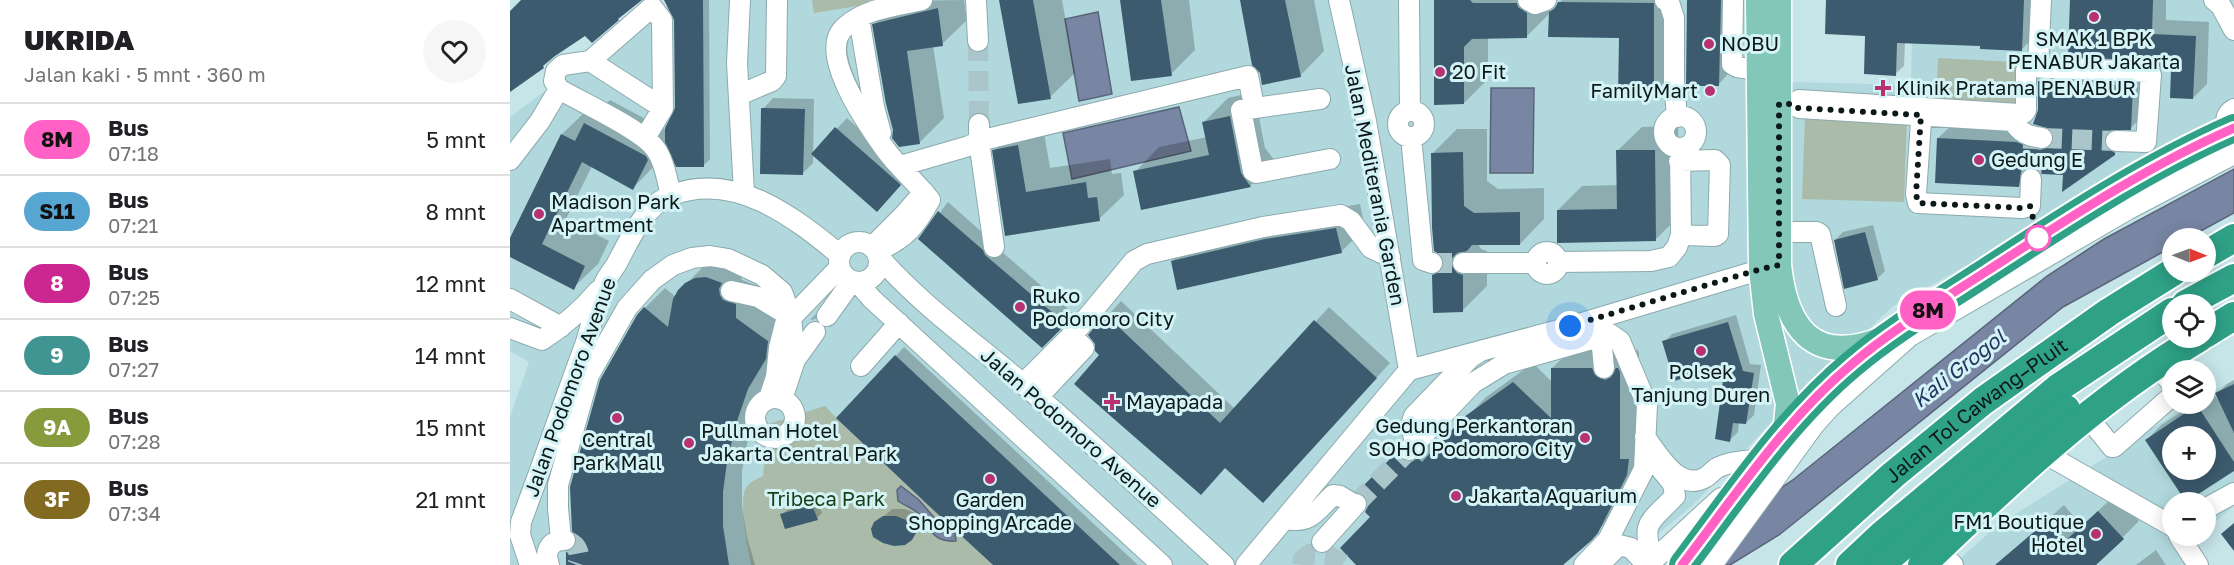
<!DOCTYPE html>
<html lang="id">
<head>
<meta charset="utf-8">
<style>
  :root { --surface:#fff; --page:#f6f6f6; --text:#202124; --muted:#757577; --line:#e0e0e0 }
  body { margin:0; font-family:"Golos Text",sans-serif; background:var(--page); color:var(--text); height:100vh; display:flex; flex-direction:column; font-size:22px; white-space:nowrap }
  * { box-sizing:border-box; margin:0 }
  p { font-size:20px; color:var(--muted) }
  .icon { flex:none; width:33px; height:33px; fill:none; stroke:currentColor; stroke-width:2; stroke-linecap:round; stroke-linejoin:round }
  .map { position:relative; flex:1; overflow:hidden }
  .sheet { display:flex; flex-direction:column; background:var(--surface); width:510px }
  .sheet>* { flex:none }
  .badge { padding:0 12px; border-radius:20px; font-size:21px; line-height:39px }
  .needle { width:39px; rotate:91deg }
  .fabs { position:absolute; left:1652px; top:228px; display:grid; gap:12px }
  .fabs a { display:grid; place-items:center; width:54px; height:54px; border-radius:50%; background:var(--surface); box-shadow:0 3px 15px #0003; font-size:30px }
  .you { position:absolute; width:30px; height:30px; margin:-15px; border:4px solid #fff; border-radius:50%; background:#1a73e8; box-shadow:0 0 0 9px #1a73e833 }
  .map>.badge { position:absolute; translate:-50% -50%; box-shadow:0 0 0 3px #fff }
  .round { display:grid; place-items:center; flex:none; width:63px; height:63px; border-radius:32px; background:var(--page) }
  .summary { display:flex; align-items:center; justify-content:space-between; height:102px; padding:0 24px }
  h1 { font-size:28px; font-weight:800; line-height:45px }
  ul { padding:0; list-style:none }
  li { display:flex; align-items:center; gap:18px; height:72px; padding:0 24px; border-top:2px solid var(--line) }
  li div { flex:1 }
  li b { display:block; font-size:22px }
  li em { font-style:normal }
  li .badge { min-width:66px; font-weight:700; text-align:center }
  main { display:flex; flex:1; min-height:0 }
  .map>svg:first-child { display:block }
</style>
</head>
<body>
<main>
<section class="sheet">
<div class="summary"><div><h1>UKRIDA</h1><p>Jalan kaki · 5 mnt · 360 m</p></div><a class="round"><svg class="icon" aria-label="heart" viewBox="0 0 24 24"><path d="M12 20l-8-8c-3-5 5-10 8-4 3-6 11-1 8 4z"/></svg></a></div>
<ul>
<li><span class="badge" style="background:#ff61c5;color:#111">8M</span><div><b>Bus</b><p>07:18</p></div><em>5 mnt</em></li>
<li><span class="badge" style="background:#57a6d2;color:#111">S11</span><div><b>Bus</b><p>07:21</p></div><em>8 mnt</em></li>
<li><span class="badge" style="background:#cc2790;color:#fff">8</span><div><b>Bus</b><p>07:25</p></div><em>12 mnt</em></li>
<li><span class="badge" style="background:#409592;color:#fff">9</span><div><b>Bus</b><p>07:27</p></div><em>14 mnt</em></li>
<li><span class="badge" style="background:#879b3c;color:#fff">9A</span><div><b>Bus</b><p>07:28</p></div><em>15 mnt</em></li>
<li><span class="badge" style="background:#826a20;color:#fff">3F</span><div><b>Bus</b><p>07:34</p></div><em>21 mnt</em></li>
</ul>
</section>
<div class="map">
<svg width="1724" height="565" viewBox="0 0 1724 565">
  <rect width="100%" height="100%" fill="#c6e5e9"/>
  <!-- built -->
  <path fill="#b0d8dd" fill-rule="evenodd" d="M168,0H1282V82L1401,85L1403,0H1724V117L1382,307L1259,425L1183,505L1137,543L1118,565H0V417L19,362L0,351V117L65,69Z
    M1724,380V506L1695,530V502H1662V536H1688L1667,553L1677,565H1443L1485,527L1677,406L1682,404H1695V396ZM1662,436H1695V470H1662Z"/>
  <!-- green -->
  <path fill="#aabba9" d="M302,0H359L360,4L304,13Z
    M1428,58L1507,62L1505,109L1426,106Z
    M1295,117L1397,119L1394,202L1292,199Z
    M315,406L337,429L483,565H241C238,548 229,504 235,490C238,483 246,479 253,476L258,424Z"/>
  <!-- water -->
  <path fill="#7886a3" stroke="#58657a" stroke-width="1.5" d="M588,12L602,94L569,101L555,19Z
    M981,88H1024L1023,173H980Z
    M669,107L681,151L562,179L553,133Z
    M1724,169V213L1678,238H1662V247L1553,307L1269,535L1220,565H1159L1284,479L1537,276L1594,239Z
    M391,486L409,500L428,522L445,533L446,541C419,543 422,525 409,514C403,508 395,506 388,501L387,490Z"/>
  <!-- shadow -->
  <path fill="#0003" fill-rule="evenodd" d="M155,0H199L200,159L194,165L157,143L147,163L123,188L82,166L56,219L99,241L88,264L63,288L0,252V241L52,134L77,110L85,114L100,100L156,130L166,108L165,19Z
    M454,0L457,20L432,44L423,45L434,118L409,143L364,25L388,1Z
    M491,0H552L565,73L540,97Z
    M612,0H679L685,50L661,74Z
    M731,0H804L814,51L790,76Z
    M926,0H1041L1040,12L1052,0H1168L1167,71L1143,95L1110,36L1040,13L1016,37H978V79L954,103Z
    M1179,0H1220L1218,74L1208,85Z
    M1318,0H1522L1520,41L1511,50L1471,45L1395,42L1394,66L1385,74L1357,35Z
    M1562,0H1656V20L1699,22L1697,84L1683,98L1662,69L1645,60Z
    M1544,67L1637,72L1635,113L1621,128H1609L1610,133L1619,139L1604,154L1554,173L1524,166L1523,171L1508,186L1428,138L1443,124L1521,128L1544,136L1530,110V82Z
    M744,92L755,148L765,161L740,186L632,208L625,172L649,147L697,137L694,122L718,98Z
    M263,98L304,99L303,163L293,173L253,109Z
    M337,118L400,174L377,200L303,154Z
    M532,121L540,168L600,159L602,174L611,173L614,195L589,219L496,234L484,151L508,126Z
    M1168,126L1170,215L1145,240L1048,210L1072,186L1108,185L1107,151L1132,127Z
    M947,129H977V181L988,189L1034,188V219L1010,244H968L971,249L977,251V286L952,311L924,275L935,261L923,153Z
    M438,202L482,241L484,245L564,314L532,346L410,239Z
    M850,204L855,228L831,252L662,261L687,237L781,215Z
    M1363,225L1375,271L1367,279L1325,240L1333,232Z
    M197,263L228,268L232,280L246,285V298L278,321L245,403L232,471V505L237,537L245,565H59L57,553L67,543L135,308L155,288L166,297L169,291Z
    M611,301L725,409L819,307L880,363L767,487L591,355L580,335Z
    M311,309L310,313L305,319L300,320Z
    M1226,315L1240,364L1251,365L1244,415L1236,423L1229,422L1228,432L1220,440L1217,364L1154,342L1162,334Z
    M394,347L628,565H485L328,418Z
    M1062,349H1101L1104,356L1115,361L1127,349L1129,353V440H1137L1107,512L1050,565H848L862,516L859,499L854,494L850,492L907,434L915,443H922L928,440L931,444L975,398L1023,363L1042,382V368Z
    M1724,380V469L1677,501L1637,440L1651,425L1684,404H1695V396L1702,391L1708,400H1709L1707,394L1717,384ZM1662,436H1695V470H1662Z
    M1605,495L1629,521L1585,565H1486L1554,505L1572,526Z
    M307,501L312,513L307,518L272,515L277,510Z
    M382,509H395L408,514L413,524L401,539L366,523Z
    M1646,550L1656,565H1626Z"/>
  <!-- building -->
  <path fill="#3c5b6e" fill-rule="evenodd" d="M11,0H132L108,19L109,20L82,43L75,36L45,56L33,66L34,68L0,92V11Z
    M154,0H193L194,167H166L155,142V128L165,108L164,20Z
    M489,0H523L541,99L508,104Z
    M610,0H651L662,76L621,81Z
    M730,0H775L791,77L752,85L750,73L742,65Z
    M924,0H960L963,3H1007L1008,7L1017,13V38L962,39L954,47V104L924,105Z
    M1177,0H1211L1209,86H1176Z
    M1316,0H1514L1512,51L1470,49V46L1387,43L1386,76L1354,74L1355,36L1315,34Z
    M1560,0H1643L1642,34L1686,36L1683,99L1660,98L1661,70H1652L1644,61L1558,57Z
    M1048,2L1144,3V97L1108,96L1109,38L1038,37L1039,12L1045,8Z
    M428,8L433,46L397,51L410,144L389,147L382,138L383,130L376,104L362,24Z
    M1528,81L1623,86L1621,130H1601L1596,134L1594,140L1596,147L1605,153V155L1552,192L1553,175L1532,174L1522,167L1516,168L1511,172L1509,187L1425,183L1427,138L1506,142L1530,150L1541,146L1544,139L1540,129L1523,124L1528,110Z
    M251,108L295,109L293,175L250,174Z
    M720,116L731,173L741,187L631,210L623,171L699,155L692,122Z
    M74,123L136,156L138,160L123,190L72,162L32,244L75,266L64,290L0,257V238L51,134L65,141Z
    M325,127L391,185L367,212L301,154Z
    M508,145L516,192L576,182L578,198L587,197L590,221L495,236L482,150Z
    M1106,150H1145L1146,241L1047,243V210L1107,209Z
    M953,152L954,206L964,213L1010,212V245H962L957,251L947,253L942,258L941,264L947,273L953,275V312L923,313L922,275L930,272L934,261L931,255L924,251L922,227L921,153Z
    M428,211L473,250L475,255L556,324L532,348L408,239Z
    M826,228L832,253L667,290L661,261L755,239Z
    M1355,232L1368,280L1334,289L1324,240Z
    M196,277L212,283L209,289L210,295L213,300L226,304V318L258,341L256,359L238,389L226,424L217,462L213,492V526L219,565H56V552L62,549L67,539L62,531L60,487L90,380L127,315L134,307L158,327L163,299L168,290L175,283L185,278Z
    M595,314L710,423L804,320L867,378L753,503L715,468L691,495L564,384L589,355L585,351V344L578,335Z
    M1218,322L1233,371L1244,373L1236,424L1223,423L1220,442L1205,439L1215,366L1164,381L1152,341Z
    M385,355L610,565H483L418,505L326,418Z
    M1041,368H1082L1085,375L1095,380L1101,377L1106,368H1108L1110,372V459H1119L1117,475L1088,533L1082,540L1053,565H846L830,548L860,517L855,512L858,506L857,500L854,495L847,492L887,452L890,458L896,461L902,462L908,458L912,462L954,417L1003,382L1041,418Z
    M1724,384V433L1705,393Z
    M1687,405L1724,462V471L1676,502L1635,440ZM1662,436H1695V470H1662Z
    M302,505L308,520L275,529L270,514Z
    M1588,511L1614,539L1586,565H1485L1537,521L1554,542Z
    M373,516H386L401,522L406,533L402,540L395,545L384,546L373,543L363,537L361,529L364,522Z
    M1724,523V551L1711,534Z"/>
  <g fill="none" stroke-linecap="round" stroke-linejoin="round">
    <!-- minor-tunnel -->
    <path stroke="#aac6ca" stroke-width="20" stroke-dasharray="20 10" stroke-linecap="butt" d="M468,41L469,124
      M1532,138L1606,141
      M1521,179L1523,144
      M922,263H953
      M846,504L899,450
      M55,540C67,544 72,553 67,565
      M792,565L793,559L800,554L819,556L834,565"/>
    <defs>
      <path id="minor" d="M230,0L227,63L234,193
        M466,0L468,41
        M829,0L856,121L899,370
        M899,0L900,111
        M1018,0L1025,4L1036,0
        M1155,0L1159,2L1164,18V81L1167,117
        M1223,0L1222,64L1227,67L1248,70
        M1704,0L1711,6L1724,30
        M349,18L364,107L371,133
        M80,61L153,108
        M1528,66L1531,0
        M229,95L262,81L266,76L267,0
        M810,99L731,110L743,171L746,173L820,159
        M1412,107L1406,194L1408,203L1512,208L1520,206L1521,179
        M888 124a13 13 0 1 1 26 0a13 13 0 1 1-26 0Z
        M1154 132a16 16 0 1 1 32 0a16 16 0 1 1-32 0Z
        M469,124V141L738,76L742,96
        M1717,131C1716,121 1714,115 1724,109
        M901,137L913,260L922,263
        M135,138L153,108L152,20L142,7L80,61L53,65L46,71L44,81L49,89C71,102 130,129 144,147C154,159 157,180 161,195
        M1532,138C1518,136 1510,133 1503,121L1289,108L1284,104L1289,100L1509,114L1514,113L1516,110V71L1518,67L1639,72L1641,75L1636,142L1606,141
        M0,160L30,121L49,89
        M1169,161L1205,160L1210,165L1208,234L1205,236L1171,235
        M390,166L459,146L469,141L484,247
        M1269,232H1307L1310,234L1326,306
        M329 262a20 20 0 1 1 40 0a20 20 0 1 1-40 0Z
        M364,245L393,216L414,192
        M367,251C395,239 406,226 420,200C406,182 388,167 375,149C358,125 306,52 335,27C356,8 386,6 412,0
        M1026 263a11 11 0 1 1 22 0a11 11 0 1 1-22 0Z
        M369,257C411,305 465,343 513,384C581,442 648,504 714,565
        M1048,262L1141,261L1159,257L1167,247L1171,235L1170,148
        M953,263H1026
        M348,283L362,299L652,565
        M221,291L248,297L281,317
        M0,299L51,327
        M317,316L342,281
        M0,328L32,340C53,326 72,310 88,291
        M1091,337L1094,368
        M285,360L305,332
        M1646,364L1662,384
        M351,366L389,323
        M513,384L565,332L624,261L637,254L753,227L831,215L841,221L861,248L880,257
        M528,397L574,348L561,335
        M245 418a20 20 0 1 1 40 0a20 20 0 1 1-40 0Z
        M259,398L266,377L269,348L275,324L330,267
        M1577,416L1602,447H1604L1662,396
        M1135,437C1148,454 1169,493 1196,477C1200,475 1203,470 1207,468C1218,462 1232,461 1244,460
        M905,443L901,425L904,416L961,357L969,352
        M899,450L963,383L994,364L1100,334L1110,341L1137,405L1134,469L1098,540L1074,565
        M1534,453L1662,526
        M1695,509L1724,493
        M775,519C801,524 806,511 823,495L830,496L845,505
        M1669,536L1688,565
        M51,540L48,508V485L79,375L117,308L142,280L163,265L182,258L200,256L218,259L252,275L272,292L281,317L285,360L272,399
        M812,542L846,504
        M1428,550L1443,565
        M1143,560C1130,521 1140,523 1165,496L1163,484L1150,468
        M1093,561L1109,545L1121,548L1137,565
        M20,565L10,535L11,522C33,463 53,404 75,345C82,325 85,303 94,284C97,277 102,271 106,265C119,241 134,205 162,195C225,171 284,217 330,255
        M39,565C34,551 40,540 55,540
        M736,565L899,370L1045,331L1263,266
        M1138,565L1211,498
        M1202,565L1304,425L1320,407L1400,336L1617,210L1724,154"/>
      <path id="major" d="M1248,0L1251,269L1256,314L1278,404L1276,423L1273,435
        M1269,0V265C1276,328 1303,365 1369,340"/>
      <g id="highway">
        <path d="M1695,255L1724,238"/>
        <path d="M1676,304L1724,278"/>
        <path d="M1695,334L1724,316"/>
        <path d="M1173,565C1225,496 1275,420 1342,364C1382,330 1429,303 1473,274C1554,221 1636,167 1724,128"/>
        <path id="s1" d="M1283,565L1383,475L1473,401L1599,312L1663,272"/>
        <path d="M1340,565L1372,535L1548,388L1662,312"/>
        <path d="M1370,565L1556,409"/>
        <path d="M1412,565C1498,482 1586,399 1689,338"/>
      </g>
    </defs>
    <!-- minor casing -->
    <use href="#minor" stroke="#8caaad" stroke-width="22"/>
    <!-- major casing -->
    <use href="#major" stroke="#fff" stroke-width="27"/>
    <!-- highway casing -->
    <use href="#highway" stroke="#fff" stroke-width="32"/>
    <!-- minor -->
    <use href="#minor" stroke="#fff" stroke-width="20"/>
    <!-- major -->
    <use href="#major" stroke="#82c7b7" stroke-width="24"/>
    <!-- highway -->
    <use href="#highway" stroke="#2ea187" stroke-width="28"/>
  </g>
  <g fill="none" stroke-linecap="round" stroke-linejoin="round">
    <defs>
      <path id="line" d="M1172,565C1225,496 1275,420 1342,364C1383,329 1431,301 1477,271C1556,220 1637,166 1724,128"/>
    </defs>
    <!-- line casing -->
    <use href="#line" stroke="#fff" stroke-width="14"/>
    <!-- line -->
    <use href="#line" stroke="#ff61c5" stroke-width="9"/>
    <!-- walk -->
    <path stroke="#0d1819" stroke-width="6" stroke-dasharray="0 10.8" d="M1060,326L1251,269L1269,265V104H1284L1288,108L1411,115L1406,194L1408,203L1512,208L1520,206L1528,238"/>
  </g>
  <!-- markers -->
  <g fill="#b83170" stroke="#d3f3f6" stroke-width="2">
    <circle cx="1584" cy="17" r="6"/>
    <circle cx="1199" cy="44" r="6"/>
    <circle cx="930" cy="72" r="6"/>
    <path d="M1370 79h6v6h6v6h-6v6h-6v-6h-6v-6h6z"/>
    <circle cx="1200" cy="91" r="6"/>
    <circle cx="1469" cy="160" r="6"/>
    <circle cx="29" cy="214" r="6"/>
    <circle cx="510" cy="307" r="6"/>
    <circle cx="1191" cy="351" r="6"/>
    <path d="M599 393h6v6h6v6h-6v6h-6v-6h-6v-6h6z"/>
    <circle cx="107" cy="418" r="6"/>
    <circle cx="1075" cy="438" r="6"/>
    <circle cx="179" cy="443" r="6"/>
    <circle cx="480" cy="479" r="6"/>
    <circle cx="946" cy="496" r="6"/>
    <circle cx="1586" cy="534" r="6"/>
  </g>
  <circle fill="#fff" stroke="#ff61c5" stroke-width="3" cx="1528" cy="238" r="12"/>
  <g text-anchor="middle" stroke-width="6" stroke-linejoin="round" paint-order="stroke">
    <!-- poi labels -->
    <g font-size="20" fill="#0d1819" stroke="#d3f3f6" text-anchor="start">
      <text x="1584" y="46" text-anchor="middle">SMAK 1 BPK<tspan x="1584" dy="23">PENABUR Jakarta</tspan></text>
      <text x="1211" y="51">NOBU</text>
      <text x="942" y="79">20 Fit</text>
      <text x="1386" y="95">Klinik Pratama PENABUR</text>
      <text x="1188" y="98" text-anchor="end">FamilyMart</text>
      <text x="1481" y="167">Gedung E</text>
      <text x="41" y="209">Madison Park<tspan x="41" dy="23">Apartment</tspan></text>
      <text x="522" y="303">Ruko<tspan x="522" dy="23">Podomoro City</tspan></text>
      <text x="1191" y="379" text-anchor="middle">Polsek<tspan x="1191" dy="23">Tanjung Duren</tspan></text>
      <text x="616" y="409">Mayapada</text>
      <text x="1063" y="433" text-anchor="end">Gedung Perkantoran<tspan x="1063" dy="23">SOHO Podomoro City</tspan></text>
      <text x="191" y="438">Pullman Hotel<tspan x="191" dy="23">Jakarta Central Park</tspan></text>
      <text x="107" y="447" text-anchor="middle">Central<tspan x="107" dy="23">Park Mall</tspan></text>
      <text x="958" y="503">Jakarta Aquarium</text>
      <text x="480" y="507" text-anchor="middle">Garden<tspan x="480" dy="23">Shopping Arcade</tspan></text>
      <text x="1574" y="529" text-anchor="end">FM1 Boutique<tspan x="1574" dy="23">Hotel</tspan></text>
    </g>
    <!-- street labels -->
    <g font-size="20" fill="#0d1819" stroke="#d3f3f6">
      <text transform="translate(865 185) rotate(79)" y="7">Jalan Mediterania Garden</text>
      <text transform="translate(60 387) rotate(-70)" y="7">Jalan Podomoro Avenue</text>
      <text dy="7" stroke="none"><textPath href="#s1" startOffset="240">Jalan Tol Cawang–Pluit</textPath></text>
      <text transform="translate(561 428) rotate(41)" y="7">Jalan Podomoro Avenue</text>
    </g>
    <!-- park labels -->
    <g font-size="20" fill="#173e17" stroke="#d3f3f6">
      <text x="316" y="506">Tribeca Park</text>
    </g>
    <!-- water labels -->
    <g font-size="21" font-style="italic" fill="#243560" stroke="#d3f3f6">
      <text transform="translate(1449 369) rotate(-38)" y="7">Kali Grogol</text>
    </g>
  </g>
</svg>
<div class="fabs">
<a><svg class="needle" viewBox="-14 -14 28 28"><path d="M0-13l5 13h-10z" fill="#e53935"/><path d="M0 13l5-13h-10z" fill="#757577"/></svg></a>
<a><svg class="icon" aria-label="locate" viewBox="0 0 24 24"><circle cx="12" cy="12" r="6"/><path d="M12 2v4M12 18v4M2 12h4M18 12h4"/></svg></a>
<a><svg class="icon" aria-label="layers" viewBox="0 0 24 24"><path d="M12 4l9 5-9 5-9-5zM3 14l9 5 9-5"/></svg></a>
<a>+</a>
<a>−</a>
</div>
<div class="you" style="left:1060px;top:326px"></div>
<b class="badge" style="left:1418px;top:310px;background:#ff61c5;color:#111">8M</b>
</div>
</main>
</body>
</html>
